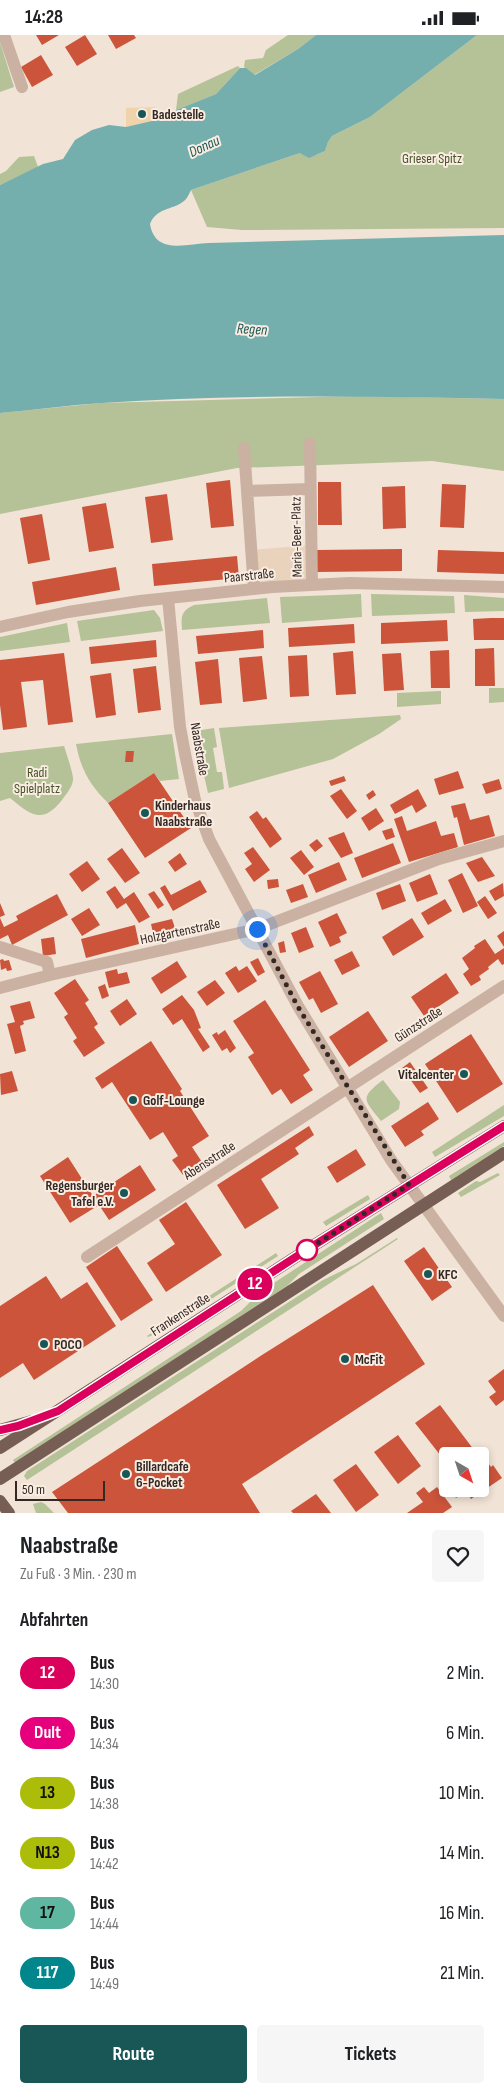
<!DOCTYPE html>
<html lang="de">
<head>
<meta charset="utf-8">
<style>
  :root { --surface:#fff; --page:#f6f6f6; --text:#202124; --muted:#757577; --accent:#195656 }
  body { margin:0; font-family:"Sofia Sans Condensed",sans-serif; background:var(--page); color:var(--text); height:100vh; display:flex; flex-direction:column; font-size:19px; white-space:nowrap }
  * { box-sizing:border-box; margin:0 }
  p { font-size:16px; color:var(--muted) }
  .icon { flex:none; width:28px; height:28px; fill:none; stroke:currentColor; stroke-width:2; stroke-linecap:round; stroke-linejoin:round }
  .map { position:relative; height:1478px; overflow:hidden }
  .panel { display:flex; flex-direction:column; background:var(--surface); flex:1 }
  .panel>* { flex:none }
  .badge { padding:0 10px; border-radius:16px; font-size:18px; line-height:32px }
  .needle { width:32px; rotate:141deg }
  .buttons { position:absolute; left:439px; top:1412px; display:grid; gap:10px }
  .buttons a { display:grid; place-items:center; width:50px; height:50px; border-radius:5px; background:var(--surface); box-shadow:0 2px 8px #0003; font-size:25px }
  .scale { position:absolute; left:15px; bottom:12px; width:90px; box-sizing:border-box; padding-left:5px; border:2px solid #342825; border-top:0; font-size:14px; line-height:18px; white-space:nowrap; color:#342825; -webkit-text-stroke:4px #f9ede2; paint-order:stroke }
  .you { position:absolute; width:25px; height:25px; margin:-12px; border:4px solid #fff; border-radius:50%; background:#1a73e8; box-shadow:0 0 0 8px #1a73e833 }
  .map>.badge { position:absolute; translate:-50% -50%; box-shadow:0 0 0 2px #fff }
  h2 { padding:0 20px; font-size:19px; line-height:45px }
  .round { display:grid; place-items:center; flex:none; width:52px; height:52px; border-radius:5px; background:var(--page) }
  .headline { display:flex; align-items:center; justify-content:space-between; height:85px; padding:0 20px }
  h1 { font-size:24px; font-weight:700; line-height:38px }
  .action { display:flex; gap:10px; margin-top:auto; padding:10px 20px }
  .action a { flex:1; height:58px; border-radius:5px; background:var(--accent); color:#fff; font-size:20px; font-weight:700; line-height:58px; text-align:center }
  .action a+a { background:var(--page); color:var(--text) }
  ul { padding:0; list-style:none }
  li { display:flex; align-items:center; gap:15px; height:60px; padding:0 20px }
  li div { flex:1 }
  li b { display:block; font-size:19px }
  li em { font-style:normal }
  li .badge { min-width:55px; font-weight:700; text-align:center }
  .status { display:flex; justify-content:space-between; align-items:center; height:35px; padding:0 25px; background:var(--surface); direction:ltr }
  .status svg { height:14px; fill:currentColor }
  .map>svg:first-child { display:block }
</style>
</head>
<body>
<div class="status"><b>14:28</b><svg viewBox="0 0 49 12"><path d="M0 12V9h3v3zM5 12V6h3v6zM10 12V3h3v9zM15 12V0h3v12zM26 1h20v11H26zM47 4h2v5h-2z"/></svg></div>
<div class="map">
<svg width="504" height="1478" viewBox="0 0 504 1478">
  <rect width="100%" height="100%" fill="#f1e3d6"/>
  <!-- green -->
  <path fill="#b5c196" d="M288,0H316L298,14L254,40L244,32L245,25L263,23L266,15Z
    M477,0H504V193L242,195L207,192L191,155L300,118L316,120L325,116L328,107L332,101L370,82Z
    M0,7L14,52L0,57Z
    M238,31L240,33L216,59L176,75L178,59Z
    M34,121L38,132L0,150V139L6,136L19,122Z
    M355,361L504,364V436L432,426L237,433L0,479V378L101,368Z
    M361,559L362,582L282,588L280,562Z
    M371,559L454,561L455,578L372,581Z
    M464,560L504,563V576L465,577Z
    M267,563L270,588L182,595C181,581 181,576 194,570Z
    M154,575L160,583L163,596L81,606L77,586Z
    M67,588L70,607L0,616V602Z
    M489,653H504V667L489,668Z
    M441,656V669L397,672V658Z
    M400,680L401,684L379,699L333,724L229,753L219,693Z
    M214,693L217,712L213,713L217,737H222L224,754L208,758L199,718L196,696Z
    M172,699L179,744L160,746L154,738L108,768C90,750 81,735 76,709Z
    M64,711C66,717 74,741 73,745C72,753 66,759 62,765C42,790 31,780 10,763L0,766V718Z
    M383,1045L400,1067L399,1074L381,1086C364,1065 359,1063 383,1045Z
    M504,1070V1081L435,1122L432,1117Z
    M504,1107V1111L451,1145L449,1141Z
    M498,1138L500,1140L461,1162L458,1158L476,1146L480,1147Z
    M368,1160L370,1164L326,1191L323,1187Z
    M381,1178L384,1184L299,1239L287,1251L15,1428L13,1425L241,1276L260,1257Z
    M397,1203L398,1204L27,1445L24,1441L27,1436L323,1245L356,1229Z
    M276,1218L278,1221L160,1297L148,1302L147,1301Z
    M41,1467L45,1469L54,1478H36L33,1469Z"/>
  <!-- sand -->
  <path fill="#efd3aa" d="M155,72L162,85L126,92V73Z"/>
  <!-- plaza -->
  <path fill="#ead3bc" d="M311,510L312,550L254,554L252,515Z"/>
  <!-- water -->
  <path fill="#74afae" d="M316,0H477L370,82L332,101L328,107L325,116L309,123L300,118L191,155C189,159 187,164 184,166C171,176 157,172 150,189C155,220 186,209 209,208L504,200V364C370,361 236,359 102,368C68,370 34,375 0,378V150L43,129L63,124L75,105L92,95L109,90L126,92L165,83L176,75L216,59L240,33H246L255,40L298,14Z"/>
  <!-- building -->
  <path fill="#cb543b" d="M36,0H59L42,10Z
    M85,0L97,19L77,31L65,12Z
    M108,0H134L136,3L116,14Z
    M41,20L53,40L32,52L21,32Z
    M230,445L234,491L211,493L206,448Z
    M318,447H341L342,490H318Z
    M442,449L466,450L464,493L440,492Z
    M405,451L406,493L383,494L382,452Z
    M167,459L173,505L151,508L145,462Z
    M106,468L114,513L89,517L82,472Z
    M42,479L50,525L28,529L20,483Z
    M402,514V536L317,537V515Z
    M438,515L504,517V539L437,537Z
    M237,521L239,543L154,551L152,529Z
    M116,532L120,555L36,570L32,547Z
    M491,583H504V605H474L473,584Z
    M447,585L448,606L381,609V588Z
    M354,589L355,608L289,612L288,593Z
    M263,595L264,613L198,619L196,601Z
    M156,605L157,622L91,629L89,612Z
    M494,613L495,651H475V614Z
    M449,615L450,653H431L430,616Z
    M353,616L356,659L336,660L333,618Z
    M64,618L73,687L48,690L43,645L21,647L27,692L3,695L0,670V625Z
    M401,618L404,655L384,656L382,619Z
    M307,620L309,661L290,662L288,621Z
    M262,621L267,664L243,667L239,623Z
    M218,624L222,668L200,670L195,627Z
    M156,631L161,675L138,678L133,634Z
    M111,638L116,680L96,683L90,641Z
    M126,716H134L133,727H125Z
    M458,736L464,753L439,760L434,744Z
    M154,738L191,793L145,823L108,768Z
    M344,741L346,746L331,751L329,746Z
    M499,744L502,754L486,759L482,749Z
    M341,754L357,776L347,784L330,761Z
    M418,754L427,771L416,778L412,770L395,779L390,770Z
    M373,755L376,760L369,765L366,760Z
    M465,768L470,785L489,780L495,801L464,810L457,782L454,783L451,771Z
    M376,773L384,786L369,796L361,783Z
    M257,776L263,784L266,782L282,804L270,813L249,782Z
    M402,781L407,796L436,786L441,801L454,798L458,812L409,827L394,784Z
    M392,793L395,802L386,805L382,796Z
    M344,797L353,818L341,823L328,803Z
    M317,804L323,811L315,817L309,810Z
    M393,808L401,828L362,843L354,823Z
    M253,812L270,835L254,847L245,834L252,829L244,818Z
    M122,813L140,838L125,848L107,824Z
    M301,815L314,832L304,840L290,823Z
    M180,818L187,829L175,837L168,827Z
    M482,822L495,841L478,847L466,828Z
    M87,826L100,844L82,857L69,839Z
    M339,827L347,845L316,858L308,840Z
    M462,838L478,871L463,878L448,845Z
    M430,839L438,859L417,867L409,848Z
    M278,844L279,852L268,854L267,845Z
    M200,845L207,857L173,876L160,853L165,850L171,860Z
    M503,848L504,861L495,866L489,856Z
    M303,849L308,862L291,868L286,855Z
    M400,849L406,866L382,875L376,858Z
    M115,851L124,864L134,857L150,882L139,888L126,868L117,874L106,857Z
    M154,856L164,870L158,874L148,859Z
    M57,859L68,880L12,910L8,900L0,904V883L4,892L18,885L16,881Z
    M485,861L497,878L488,884L477,867Z
    M445,864L452,876L428,890L421,878Z
    M0,868L5,880L0,882Z
    M89,873L100,890L82,901L71,884Z
    M337,878L347,898L339,902L341,907L330,912L318,887Z
    M412,883L424,902L393,921L382,902Z
    M172,884L176,896L154,902L151,889Z
    M135,890L139,909L86,923L81,904Z
    M306,892L314,912L299,918L291,898Z
    M504,896V912L497,901Z
    M54,902L56,919L43,921L41,904Z
    M485,904L495,919L504,913V929L502,930L498,924L488,932L489,934L479,941L481,945L471,951L463,939L469,934L462,923L475,913L474,911Z
    M284,906L286,917L280,918L278,908Z
    M352,916L360,931L342,940L334,925Z
    M258,923L265,937L258,941L250,927Z
    M3,924L4,926L9,925L12,935L7,936L6,933L1,935L0,925Z
    M177,926L187,942L161,959L151,943Z
    M236,931L239,936L247,931L257,946L238,958L225,938Z
    M117,934L118,939L127,937L130,948L109,953L105,937Z
    M320,936L338,969L321,978L313,963L309,965L299,947Z
    M446,938L459,958L424,981L411,962Z
    M75,944L89,965L85,968L98,989L94,992L105,1008L84,1022L73,1006L77,1003L64,982L68,979L54,958Z
    M215,945L225,958L207,971L197,957Z
    M105,949L109,961L102,964L98,952Z
    M182,960L194,975L201,993L198,994L210,1012L203,1017L182,984L173,990L162,974Z
    M127,964L137,979L120,991L110,976Z
    M265,965L310,1035L303,1040L313,1055L291,1069L281,1054L272,1060L248,1022L254,1018L233,986Z
    M30,966L35,983L23,986L24,989L20,991L26,1016L15,1019L7,989L15,987L10,971Z
    M368,976L388,1006L349,1032L329,1002Z
    M225,995L236,1013L230,1018L227,1013L222,1016L212,1000L217,997L218,1000Z
    M471,999L503,1049L457,1078L425,1029Z
    M151,1006L182,1054L180,1056L209,1101L192,1112L202,1127L183,1140L172,1125L178,1121L163,1097L150,1105L112,1047L102,1054L95,1043Z
    M410,1027L428,1053L420,1058L402,1033Z
    M12,1036L18,1056L1,1060L0,1039Z
    M428,1067L439,1084L421,1096L424,1100L405,1112L391,1091Z
    M309,1091L314,1100L295,1113L299,1119L261,1144L279,1173L245,1194L217,1150Z
    M356,1114L366,1130L337,1148L327,1132Z
    M68,1122L93,1161L140,1130L156,1155L109,1185L99,1170L70,1188L40,1141Z
    M186,1167L222,1220L166,1257L147,1228L175,1209L159,1185Z
    M117,1211L153,1265L121,1286L86,1232Z
    M424,1212L452,1252L432,1266L404,1226Z
    M46,1241L61,1264L87,1247L116,1291L34,1345L23,1328L0,1343V1271Z
    M373,1250L425,1329L242,1449L260,1478H68L52,1457L262,1320Z
    M504,1334V1365L496,1371L489,1362L496,1357L488,1346Z
    M440,1370L474,1415L466,1421H448V1430L415,1388Z
    M398,1400L421,1431L398,1449L374,1417Z
    M485,1424L491,1432L493,1430L502,1443L471,1464L466,1456L456,1463L450,1454H480V1428Z
    M356,1429L379,1460L356,1477L333,1445Z
    M424,1452L429,1458L437,1452L452,1472L443,1478H407L423,1467L416,1458Z
    M316,1459L331,1478H293L291,1476Z"/>
  <g fill="none" stroke-linecap="round" stroke-linejoin="round">
    <!-- minor -->
    <path stroke="#cab1a2" stroke-width="12" d="M4,0L22,52
      M310,408L312,550
      M244,413L254,554
      M247,456L310,454
      M168,563L180,692L185,719L195,765L209,804L298,971L391,1125L504,1281
      M0,592L68,577L140,566L272,552L350,548L504,552
      M0,912L47,927L50,940
      M0,953L50,940L257,894L439,824L504,806
      M87,1222L504,951"/>
    <!-- major -->
    <path stroke="#775e55" stroke-width="12" d="M0,1395L32,1386
      M0,1413L308,1214L504,1091
      M0,1444L504,1118
      M0,1466L9,1478"/>
  </g>
  <g fill="none" stroke-linecap="round" stroke-linejoin="round">
    <defs>
      <path id="line" d="M0,1395L18,1391L58,1376L308,1214L504,1091"/>
    </defs>
    <!-- line casing -->
    <use href="#line" stroke="#fff" stroke-width="11"/>
    <!-- line -->
    <use href="#line" stroke="#da005b" stroke-width="8"/>
    <!-- walk -->
    <path stroke="#342825" stroke-width="5" stroke-dasharray="0 9" d="M257,894L298,972L409,1150L307,1215"/>
  </g>
  <!-- markers -->
  <g fill="#195656" stroke="#f9ede2" stroke-width="2">
    <circle cx="142" cy="79" r="5"/>
    <circle cx="145" cy="778" r="5"/>
    <circle cx="464" cy="1039" r="5"/>
    <circle cx="133" cy="1065" r="5"/>
    <circle cx="124" cy="1158" r="5"/>
    <circle cx="428" cy="1239" r="5"/>
    <circle cx="44" cy="1309" r="5"/>
    <circle cx="345" cy="1324" r="5"/>
    <circle cx="126" cy="1439" r="5"/>
  </g>
  <circle fill="#fff" stroke="#da005b" stroke-width="2.5" cx="307" cy="1215" r="10"/>
  <g text-anchor="middle" stroke-width="4" stroke-linejoin="round" paint-order="stroke">
    <!-- poi labels -->
    <g font-size="14" font-weight="bold" fill="#342825" stroke="#f9ede2" text-anchor="start">
      <text x="152" y="84">Badestelle</text>
      <text x="155" y="775">Kinderhaus<tspan x="155" dy="16">Naabstraße</tspan></text>
      <text x="454" y="1044" text-anchor="end">Vitalcenter</text>
      <text x="143" y="1070">Golf-Lounge</text>
      <text x="114" y="1155" text-anchor="end">Regensburger<tspan x="114" dy="16">Tafel e.V.</tspan></text>
      <text x="438" y="1244">KFC</text>
      <text x="54" y="1314">POCO</text>
      <text x="355" y="1329">McFit</text>
      <text x="136" y="1436">Billardcafe<tspan x="136" dy="16">6-Pocket</tspan></text>
    </g>
    <!-- park labels -->
    <g font-size="14" fill="#465328" stroke="#f9ede2">
      <text x="432" y="128">Grieser Spitz</text>
      <text x="37" y="742">Radi<tspan x="37" dy="16">Spielplatz</tspan></text>
    </g>
    <!-- street labels -->
    <g font-size="14" fill="#342825" stroke="#f9ede2">
      <text transform="translate(296 502) rotate(-91)" y="5">Maria-Beer-Platz</text>
      <text transform="translate(249 540) rotate(-6)" y="5">Paarstraße</text>
      <text transform="translate(200 714) rotate(80)" y="5">Naabstraße</text>
      <text transform="translate(180 896) rotate(-12)" y="5">Holzgartenstraße</text>
      <text transform="translate(418 989) rotate(-33)" y="5">Günzstraße</text>
      <text transform="translate(209 1125) rotate(-33)" y="5">Abensstraße</text>
      <text transform="translate(180 1279) rotate(-33)" y="5">Frankenstraße</text>
    </g>
    <!-- water labels -->
    <g font-size="15" font-style="italic" fill="#195656" stroke="#f9ede2">
      <text transform="translate(204 111) rotate(-25)" y="5">Donau</text>
      <text transform="translate(252 294) rotate(3)" y="5">Regen</text>
    </g>
  </g>
</svg>
<div class="buttons">
<a><svg class="needle" viewBox="-14 -14 28 28"><path d="M0-13l5 13h-10z" fill="#e53935"/><path d="M0 13l5-13h-10z" fill="#757577"/></svg></a>
</div>
<div class="scale">50 m</div>
<div class="you" style="left:257px;top:894px"></div>
<b class="badge" style="left:255px;top:1249px;background:#da005b;color:#fff">12</b>
</div>
<section class="panel">
<div class="headline"><div><h1>Naabstraße</h1><p>Zu Fuß · 3 Min. · 230 m</p></div><a class="round"><svg class="icon" aria-label="heart" viewBox="0 0 24 24"><path d="M12 20l-8-8c-3-5 5-10 8-4 3-6 11-1 8 4z"/></svg></a></div>
<h2>Abfahrten</h2>
<ul>
<li><span class="badge" style="background:#da005b;color:#fff">12</span><div><b>Bus</b><p>14:30</p></div><em>2 Min.</em></li>
<li><span class="badge" style="background:#e6007e;color:#fff">Dult</span><div><b>Bus</b><p>14:34</p></div><em>6 Min.</em></li>
<li><span class="badge" style="background:#abbd09;color:#111">13</span><div><b>Bus</b><p>14:38</p></div><em>10 Min.</em></li>
<li><span class="badge" style="background:#abbd09;color:#111">N13</span><div><b>Bus</b><p>14:42</p></div><em>14 Min.</em></li>
<li><span class="badge" style="background:#5fb7a1;color:#111">17</span><div><b>Bus</b><p>14:44</p></div><em>16 Min.</em></li>
<li><span class="badge" style="background:#00868b;color:#fff">117</span><div><b>Bus</b><p>14:49</p></div><em>21 Min.</em></li>
</ul>
<div class="action"><a>Route</a><a>Tickets</a></div>
</section>
</body>
</html>
